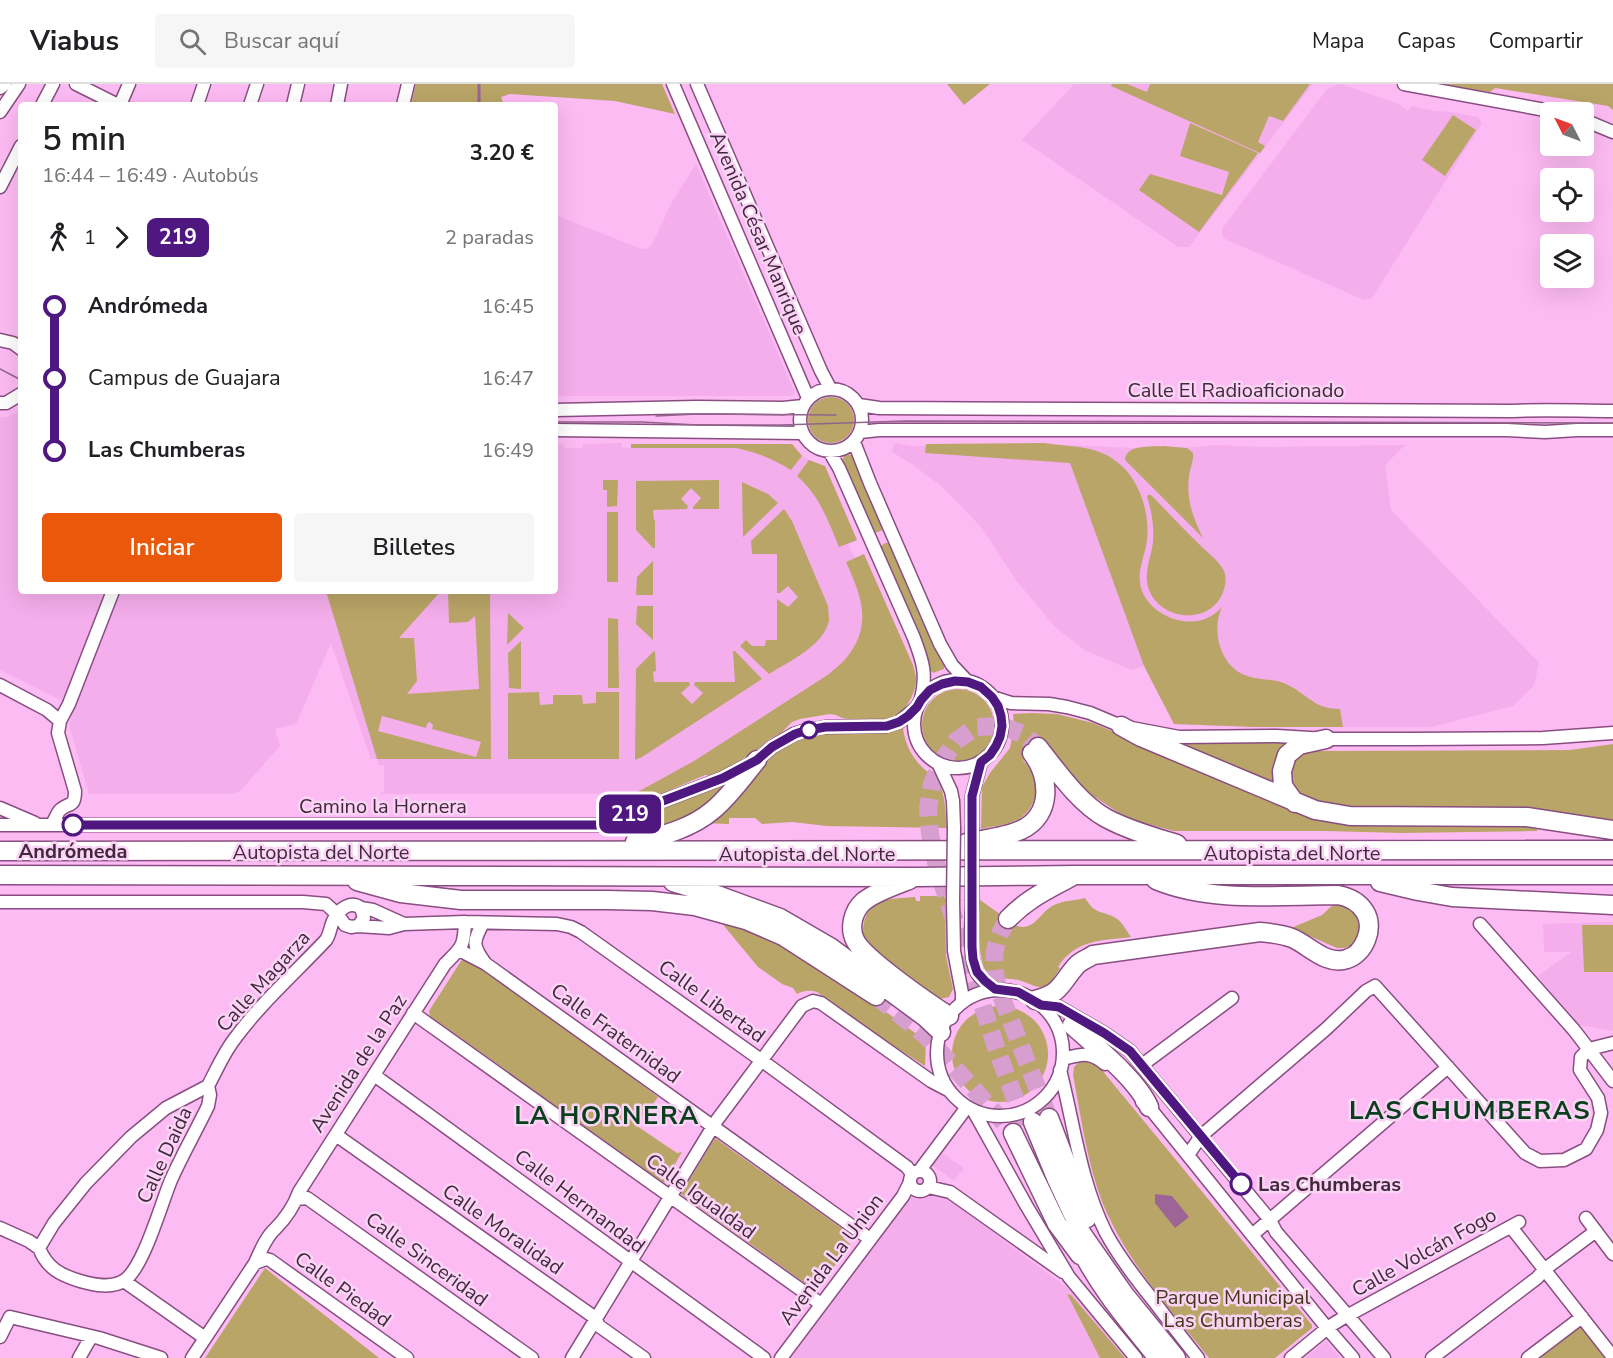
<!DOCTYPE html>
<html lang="es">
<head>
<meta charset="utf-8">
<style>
  :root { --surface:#fff; --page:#f6f6f6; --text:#202124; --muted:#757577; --line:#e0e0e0; --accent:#ea580c }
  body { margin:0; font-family:"Nunito Sans",sans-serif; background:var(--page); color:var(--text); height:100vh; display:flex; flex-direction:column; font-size:22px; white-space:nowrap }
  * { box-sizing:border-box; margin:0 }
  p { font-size:20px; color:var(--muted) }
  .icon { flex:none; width:33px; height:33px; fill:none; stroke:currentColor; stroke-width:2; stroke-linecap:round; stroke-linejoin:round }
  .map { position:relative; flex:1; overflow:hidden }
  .sheet { position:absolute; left:18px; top:18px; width:540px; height:492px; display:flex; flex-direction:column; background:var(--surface); border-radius:6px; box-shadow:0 6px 24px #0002 }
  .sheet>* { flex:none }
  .badge { padding:0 12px; border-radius:9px; font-size:21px; line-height:39px }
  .needle { width:39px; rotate:312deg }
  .fabs { position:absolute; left:1540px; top:18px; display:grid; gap:12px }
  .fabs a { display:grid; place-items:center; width:54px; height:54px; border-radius:6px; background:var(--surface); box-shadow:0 6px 24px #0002; font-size:30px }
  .map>.badge { position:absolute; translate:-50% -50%; box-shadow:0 0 0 3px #fff }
  .legs { display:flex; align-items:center; gap:9px; height:66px; padding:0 24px; font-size:20px }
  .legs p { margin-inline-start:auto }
  .head { display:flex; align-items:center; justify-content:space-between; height:102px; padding:0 24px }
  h1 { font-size:33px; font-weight:600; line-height:45px }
  .primary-button { display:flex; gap:12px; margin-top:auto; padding:12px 24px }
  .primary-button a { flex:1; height:69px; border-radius:6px; background:var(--accent); color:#fff; font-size:24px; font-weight:600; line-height:69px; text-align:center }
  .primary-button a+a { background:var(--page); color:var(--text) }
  ul { padding:0 24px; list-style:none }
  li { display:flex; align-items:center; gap:21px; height:72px; font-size:22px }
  li i { display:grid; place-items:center; width:9px; height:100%; margin:0 8px; background:currentColor }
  li i::after { content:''; width:15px; height:15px; margin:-8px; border:4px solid; border-radius:50%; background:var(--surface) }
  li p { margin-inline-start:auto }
  li:first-child i { background:linear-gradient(#0000 50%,currentColor 0) }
  li:last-child i { background:linear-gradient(currentColor 50%,#0000 0) }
  header { display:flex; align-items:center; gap:36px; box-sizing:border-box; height:84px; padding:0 30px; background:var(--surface); border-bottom:2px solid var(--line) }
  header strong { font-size:28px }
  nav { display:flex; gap:33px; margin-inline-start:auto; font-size:21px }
  .search { width:420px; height:54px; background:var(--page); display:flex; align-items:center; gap:15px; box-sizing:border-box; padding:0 21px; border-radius:6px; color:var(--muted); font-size:22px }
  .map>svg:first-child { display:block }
</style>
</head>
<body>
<header>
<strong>Viabus</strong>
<div class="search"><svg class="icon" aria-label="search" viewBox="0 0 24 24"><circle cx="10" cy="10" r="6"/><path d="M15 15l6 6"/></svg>Buscar aquí</div>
<nav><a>Mapa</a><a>Capas</a><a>Compartir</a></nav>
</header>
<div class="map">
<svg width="1613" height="1274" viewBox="0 0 1613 1274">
  <rect width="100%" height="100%" fill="#fdbbf4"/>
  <!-- built -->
  <path fill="#f5aeec" d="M1074,0H1313L1189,163H1178L1022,56Z
    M1341,0L1399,20L1408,27L1412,22L1436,27L1450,28L1478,33L1482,39L1372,214L1364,216L1223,154L1222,145L1327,5L1336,1Z
    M696,80L795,309L792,312H555V131L642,165H647L652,160L672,118Z
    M21,327V507H555V360H563L564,364H582L583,360L622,359V363L631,364V360H792L804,373L817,380L825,382L857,456L848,460L855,474L864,470L900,554L803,632L661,710H381V708H384V681H379L377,675H371L331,559L296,640L275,645L280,662L240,707L232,710H89L69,641L74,623L0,586V333H6Z
    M894,359L910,362L1071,361L1134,364L1163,362L1187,364L1214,361L1263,363L1405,361L1385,381L1391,426L1539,579L1534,601L1513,622L1431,643H1255L1174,640L1144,582L1132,586L1086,567L1055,543L1016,496L982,444L941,402L913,381L892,368Z
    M1613,838V947L1575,940L1538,892L1571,868H1544L1543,840Z
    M941,1068L964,1084L954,1097L932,1081Z
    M914,1090L1074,1209L1126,1274H777Z
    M1326,1257L1340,1274H1305Z"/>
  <!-- green -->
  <path fill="#baa568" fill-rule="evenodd" d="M416,0H662L675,30L615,17L510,10L501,13L504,21H411Z
    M947,0H990L964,21Z
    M1112,0H1127L1147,8L1150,0H1310L1283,37L1269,32L1258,58L1265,62L1260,69L1111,2Z
    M1447,0H1613V26L1608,22L1495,4L1490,8L1448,2Z
    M1453,31L1476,46L1445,92L1422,76Z
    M1190,39L1258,69L1199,148L1139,106L1150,90L1222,111L1229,88L1180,72Z
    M808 336a23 23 0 1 1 46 0a23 23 0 1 1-46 0Z
    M1044,359C1075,364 1101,360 1125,385C1143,405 1151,436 1146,462C1143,477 1136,491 1142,507C1152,532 1188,546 1211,532C1215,530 1219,526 1222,523C1211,546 1220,582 1245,591C1258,597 1274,594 1286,600C1308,610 1313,625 1340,625L1343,643H1255L1174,640L1144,582L1070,379L925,369L926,360Z
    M631,360H792L802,372L791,386C773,375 756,368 736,364H631Z
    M1163,362L1187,364L1193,369C1194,377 1190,384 1189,392C1186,415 1193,434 1203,454L1125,376C1126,360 1151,363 1163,362Z
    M848,370L853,372L884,441L883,446L875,449L872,446L842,378L844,372Z
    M809,376L825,382L857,456L839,463C828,436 819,411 797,392Z
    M603,396H618L617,422L607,423V406H603Z
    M719,396V425H693V423L701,414L691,404L681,415L688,422L687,425L653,426L654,436L655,437V464H653L636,446V397Z
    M742,398L768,410L778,419L743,453Z
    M1148,411H1151C1167,427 1182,444 1199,460C1207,469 1218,475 1224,487C1226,492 1226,499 1224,505C1215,540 1164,539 1150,508C1142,491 1151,475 1153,458C1154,442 1152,427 1147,413Z
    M784,425L792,437L828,522C828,526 829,532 829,536C825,561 788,578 769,590L740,562L746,556L752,562H765L766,556H777V515L788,523L798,513L788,502L780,509H777V470H752L751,457Z
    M607,428H618V498H607Z
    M885,459H888L892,461L944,582V585L933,589L931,587L880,466L881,462Z
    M864,470L913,581C914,585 916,591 916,595C916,610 905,629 891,634C878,638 861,635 848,635L842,634L836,631L830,630L800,635L792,638L781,649L768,656L762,662L724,687L713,692L705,691L661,710H634L694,677L829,590C837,583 846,576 852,566C872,536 859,507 846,478Z
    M653,477V511H636L637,493Z
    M326,507H441L399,554H414L417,597L407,610L479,605L475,532L468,538L449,539L448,507H490L491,675H377ZM382,632L426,644L427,640L430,638L433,641L432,645L481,658L476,673L378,647Z
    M637,522H653V556L636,540Z
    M508,529L524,544L507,561Z
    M608,534L618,535L619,604H608Z
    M521,557V605L509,604L508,569Z
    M655,567L656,587L653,588L654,598H689L690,601L681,609L692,620L703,609L694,601L695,598H735L733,567H735L762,595L642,673L635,676L636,585L653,568Z
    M922 641a36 36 0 1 1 72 0a36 36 0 1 1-72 0Z
    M539,608L540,621L553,620V611H582L583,620L596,619V608H619V675H508V609Z
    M1032,629L1057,630L1093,639L1277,718L1538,740L1537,747L1402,749L1324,747H1174L1136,737L1116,727L1092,711L1068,689L1043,658L1023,676C1040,694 1041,720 1019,735C1008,742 993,742 981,745L982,703L990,689L1010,664L1014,641L1013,630Z
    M901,643L903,644C905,660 912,674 924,685C929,689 934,692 938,698C946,711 945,729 947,744L827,742L792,738L762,740L755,734H729V740L701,739L771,670L800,653L815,649Z
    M1171,656L1293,659L1278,706Z
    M1613,660V738L1331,723C1321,719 1309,717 1299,712C1289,706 1286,688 1294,678C1298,673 1304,670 1310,667L1570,666Z
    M727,697H732L704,725L658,746L640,747L612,743L652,729Z
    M920,812H944L945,814L946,872L953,905L949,913L939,915L871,866L859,849L863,847C865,813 888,815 915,813L916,817H920Z
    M1085,814C1095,830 1099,826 1114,833C1122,837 1126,846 1131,853C1101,857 1076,855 1058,883L1060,884L1049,902C1037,906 1030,899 1018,896C1011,894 997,895 991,892C975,884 980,832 980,816L1017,842C1034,847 1039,830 1052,822C1063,816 1074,817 1085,814Z
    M1335,819H1342L1354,825L1362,843L1356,859L1345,864H1337L1291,844L1322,831Z
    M720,837L766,850L846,899L918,951L923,946L926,955L925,982L889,959L817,908C810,906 804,906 797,910L793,904L782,900L758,883Z
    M1582,841H1613V888H1584Z
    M468,875L583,956L658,1013L637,1042L677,1069L682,1068L664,1099L430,932L429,927L461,877Z
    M952 970a48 48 0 1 1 96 0a48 48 0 1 1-96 0Z
    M1088,976L1096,979L1312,1241V1244L1275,1274H1209C1170,1225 1127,1178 1103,1120C1087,1079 1081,1033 1073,991L1074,983L1080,977Z
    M715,1054L847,1148L843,1154L850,1160L819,1204L813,1205L681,1110Z
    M265,1184L379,1274H205Z
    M1067,1210L1071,1211L1125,1274H1100Z
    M1578,1240H1583L1610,1274H1533Z"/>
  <!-- water -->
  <path fill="#9c6595" d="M1155,1110L1172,1112L1189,1133L1175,1144L1155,1119Z"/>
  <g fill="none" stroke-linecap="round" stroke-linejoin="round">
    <!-- stream -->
    <path stroke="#9c6595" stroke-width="3" d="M479,0V21"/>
    <!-- highway-tunnel -->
    <path stroke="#d79ed0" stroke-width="18" stroke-dasharray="18 9" stroke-linecap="butt" d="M1008,835C993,859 991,876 998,904L1049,1034
      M876,912L925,951L1013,1049
      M1025,1041L998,969L937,783L930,750L928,724L932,700L942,677L956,657L976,643L1002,642L1023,650L1038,663"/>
    <defs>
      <path id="minor" d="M76,0L118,21
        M673,0L808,314
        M697,0L821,287L830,304
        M1404,0L1556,28
        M0,4L5,0
        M42,21L53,0
        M120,21L129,0
        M197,21L204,0
        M250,21L257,0
        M293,21L298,0
        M337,21L341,0
        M403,21L408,0
        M0,28L19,0
        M1584,36L1613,48
        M0,103L21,62
        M0,256L13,259L21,265
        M800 336a31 31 0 1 1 62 0a31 31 0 1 1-62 0Z
        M0,319H6L21,310
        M859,321L879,324L1513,327C1546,325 1579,327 1613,327
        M555,326L697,323L783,324L803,322
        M555,346L802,349
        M860,348L879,346H1507L1545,348L1577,346H1613
        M854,358L870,399L940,560L952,581L968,598
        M829,367L839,384L914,554C923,578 927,590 921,615
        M914 640a44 44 0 1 1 88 0a44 44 0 1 1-88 0Z
        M0,601L47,626L60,637
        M992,613L1011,619L1049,620L1067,623L1090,629L1121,642L1179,653L1277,652L1326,655H1411L1543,654L1613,649
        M939,681L951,707L953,717L954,744
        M0,724L35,739
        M52,740C55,736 57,729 60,726C69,718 75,724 75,707L58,649L60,637L69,620L113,507
        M0,741H600L723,694L757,676L772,663L794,650L804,647L825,643L887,642L899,638L917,623
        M972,743V712L981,678
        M953,817L954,867L962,909V919
        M972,817C972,837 968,872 977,889C981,896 989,901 995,905
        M0,818H303L326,820L338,831L345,841L351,843L358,842L389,844L404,840L465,838L557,840L571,843L581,848L761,976L907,1083L912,1090
        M361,824L373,826L404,840
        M483,839C473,858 472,861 485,879
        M1480,840L1574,946L1613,997
        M459,866L486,880L870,1155
        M937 969a63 63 0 1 1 126 0a63 63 0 1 1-126 0Z
        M1041,920L1059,923L1104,949L1130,967L1270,1136L1276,1148L1384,1274
        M413,929L821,1220
        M1589,965L1613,959
        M1063,975C1081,970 1090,967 1105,980
        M1142,981L1232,914
        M1060,986C1074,1040 1080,1097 1106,1149C1119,1173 1136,1195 1153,1216C1168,1236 1183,1255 1198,1274
        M374,991L764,1274
        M208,1002L210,1011L208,1022C196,1047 182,1071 171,1096C161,1120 144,1182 125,1196C112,1205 94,1201 80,1197C60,1191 47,1184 39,1164L54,1139L86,1099L131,1053L166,1024Z
        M208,1002C217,985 224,968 236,953C262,918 296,888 326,856C330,850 330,844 333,837C339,825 350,816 361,824L364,834L358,842
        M1142,1018L1149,1023L1327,1244L1353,1274
        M973,1026L1026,1121L1069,1193L1136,1274
        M336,1051L594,1233L599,1242L644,1274
        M1188,1071L1201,1052L1326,945L1366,907L1375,902L1525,1069L1540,1077L1564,1076L1586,1065L1597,1046L1601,1029L1598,1014L1580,986L1581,973L1589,965
        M920,1086L967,1023
        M910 1097a10 10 0 1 1 20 0a10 10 0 1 1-20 0Z
        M928,1103L950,1108L1063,1188
        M297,1115L307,1114L532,1274
        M1586,1134L1613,1170
        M1511,1143L1613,1273
        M0,1144L29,1157L39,1164
        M1252,1151L1448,983
        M255,1179L266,1175L270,1176L407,1274
        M124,1197L205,1254
        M0,1253L10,1233L99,1254L161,1274
        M79,1274L91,1253
        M192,1274L255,1179C260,1168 266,1153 275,1145C285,1135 294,1122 299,1108L445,880C462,863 464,863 465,838
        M572,1274L717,1036L802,922L813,917L821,919L931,997L950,1007
        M781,1274L903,1112L910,1098
        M1291,1274L1330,1242L1343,1234L1519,1138
        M1432,1274L1537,1194L1545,1185L1596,1147
        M1528,1274L1582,1233"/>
      <path id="highway" d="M1121,642L1141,653L1315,726L1350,732L1527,733L1613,746
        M1038,663C1057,687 1079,719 1106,734C1128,746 1154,753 1177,760
        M1295,719L1283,702L1282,687L1287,671L1299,661L1326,655
        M635,758C663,752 692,744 713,726C730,712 743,693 757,676
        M966,759C984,755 1005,753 1021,746C1053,731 1050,693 1032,669
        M0,767L1613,766
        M0,791L918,793L1075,791H1613
        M909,796C896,801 873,809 863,818C853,827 849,844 855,856C863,874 930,920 949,932
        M357,797L401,809L461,816H607L652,817L695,822L746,836L783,852L876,912
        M673,798L720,812L780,834L830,863L925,933L941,948
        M1380,798L1418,807L1452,813L1613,821
        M1008,835C1027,815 1047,806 1071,793
        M1035,916C1062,909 1060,900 1076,882C1080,877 1087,875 1093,871L1260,848C1271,849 1282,850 1292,854C1309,861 1326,882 1347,875C1364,870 1375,844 1365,828C1359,818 1349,813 1338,811C1279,811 1211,819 1156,796
        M1072,941C1095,962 1137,995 1149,1023
        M1049,1034L1087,1134
        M1033,1038L1057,1096L1082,1150L1124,1210L1176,1274
        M1013,1049L1057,1140L1080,1171
        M1077,1158C1098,1202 1128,1237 1158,1274"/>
    </defs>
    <!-- minor casing -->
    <use href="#minor" stroke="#884e81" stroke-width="15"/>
    <!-- highway casing -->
    <use href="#highway" stroke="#884e81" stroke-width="21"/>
    <!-- minor -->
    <use href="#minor" stroke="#fff" stroke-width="12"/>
    <!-- highway -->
    <use href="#highway" stroke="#fff" stroke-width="18"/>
    <!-- tram -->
    <path stroke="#90668b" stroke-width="1.5" d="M0,285L21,296
      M656,332L697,330L836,331
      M555,338H642L697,341H781L906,337L1613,339"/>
    <defs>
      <path id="minor-bridge" d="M972,743V817
        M953,817L954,744"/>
    </defs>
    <!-- minor-bridge casing -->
    <use href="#minor-bridge" stroke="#884e81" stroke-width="15" stroke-linecap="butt"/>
    <!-- minor-bridge -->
    <use href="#minor-bridge" stroke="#fff" stroke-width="12"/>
  </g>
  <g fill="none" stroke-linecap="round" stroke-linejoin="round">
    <defs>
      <path id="line-1" d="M73,741H600L723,694L757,676L772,663L795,650L804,647L825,643L887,642L899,638L908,632L917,623L921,616L930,606L942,600L955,597L968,598L981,603L992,613L998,622L1001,632L1002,642L1000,653L996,662L990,671L981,678L972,712V863L973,875L977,888L985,897L995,905L1018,908L1041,921L1059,923L1104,949L1130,967L1241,1100"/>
    </defs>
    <!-- line-1 casing -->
    <use href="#line-1" stroke="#fff" stroke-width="14"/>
    <!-- line-1 -->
    <use href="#line-1" stroke="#4f1780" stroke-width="9"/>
  </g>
  <!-- markers -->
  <g fill="#fff" stroke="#4f1780" stroke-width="3">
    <circle cx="809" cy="646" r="8"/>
    <circle cx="73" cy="741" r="10"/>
    <circle cx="1241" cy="1100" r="10"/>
  </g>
  <g text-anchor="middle" stroke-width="5" stroke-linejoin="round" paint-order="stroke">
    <!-- street labels -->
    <g font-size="20" fill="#41283e" stroke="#fbd3f5">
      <text transform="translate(759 149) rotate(67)" y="7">Avenida César Manrique</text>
      <text x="1236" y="313">Calle El Radioaficionado</text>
      <text x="383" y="729">Camino la Hornera</text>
      <text x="321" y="775">Autopista del Norte</text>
      <text x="1292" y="776">Autopista del Norte</text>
      <text x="807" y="777">Autopista del Norte</text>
      <text transform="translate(263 897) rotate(-48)" y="7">Calle Magarza</text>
      <text transform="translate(712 917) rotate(36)" y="7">Calle Libertad</text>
      <text transform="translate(616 949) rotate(36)" y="7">Calle Fraternidad</text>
      <text transform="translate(358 979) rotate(-57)" y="7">Avenida de la Paz</text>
      <text transform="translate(164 1071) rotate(-65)" y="7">Calle Daida</text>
      <text transform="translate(701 1112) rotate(36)" y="7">Calle Igualdad</text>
      <text transform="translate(580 1117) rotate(37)" y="7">Calle Hermandad</text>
      <text transform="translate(503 1145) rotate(35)" y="7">Calle Moralidad</text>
      <text transform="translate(1424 1168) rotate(-29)" y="7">Calle Volcán Fogo</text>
      <text transform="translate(427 1175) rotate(36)" y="7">Calle Sinceridad</text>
      <text transform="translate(831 1175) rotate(-53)" y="7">Avenida La Union</text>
      <text transform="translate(343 1205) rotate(36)" y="7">Calle Piedad</text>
    </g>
    <!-- stop labels -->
    <g font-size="20" font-weight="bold" fill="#41283e" stroke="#fbd3f5">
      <text x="73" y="774">Andrómeda</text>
      <text x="1258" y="1107" text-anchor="start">Las Chumberas</text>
    </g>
    <!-- park labels -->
    <g font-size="20" fill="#423818" stroke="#fbd3f5">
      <text x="1233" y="1220">Parque Municipal<tspan x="1233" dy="23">Las Chumberas</tspan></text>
    </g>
    <!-- district labels -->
    <g font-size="26" font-weight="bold" letter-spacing="1.5" fill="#093f1d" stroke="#fbd3f5">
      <text x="1470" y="1035">LAS CHUMBERAS</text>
      <text x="607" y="1040">LA HORNERA</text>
    </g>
  </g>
</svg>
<div class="fabs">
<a><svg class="needle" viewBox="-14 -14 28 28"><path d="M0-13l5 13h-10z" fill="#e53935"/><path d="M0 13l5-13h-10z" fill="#757577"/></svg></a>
<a><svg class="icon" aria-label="locate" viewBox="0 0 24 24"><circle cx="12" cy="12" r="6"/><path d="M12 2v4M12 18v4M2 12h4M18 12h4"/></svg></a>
<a><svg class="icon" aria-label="layers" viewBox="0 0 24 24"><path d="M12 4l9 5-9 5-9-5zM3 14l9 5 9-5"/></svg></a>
</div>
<b class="badge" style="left:630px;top:730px;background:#4f1780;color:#fff">219</b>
<section class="sheet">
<div class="head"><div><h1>5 min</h1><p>16:44 – 16:49 · Autobús</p></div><b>3.20 €</b></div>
<div class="legs"><svg class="icon" aria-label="walk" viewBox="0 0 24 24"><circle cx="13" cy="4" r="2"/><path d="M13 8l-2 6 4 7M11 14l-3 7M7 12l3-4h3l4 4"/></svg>1<svg class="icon" aria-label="forward" viewBox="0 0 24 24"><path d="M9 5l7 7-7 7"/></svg><b class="badge" style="background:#4f1780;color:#fff">219</b><p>2 paradas</p></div>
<ul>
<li><i style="color:#4f1780"></i><b>Andrómeda</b><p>16:45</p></li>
<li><i style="color:#4f1780"></i><span>Campus de Guajara</span><p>16:47</p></li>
<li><i style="color:#4f1780"></i><b>Las Chumberas</b><p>16:49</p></li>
</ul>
<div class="primary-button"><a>Iniciar</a><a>Billetes</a></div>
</section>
</div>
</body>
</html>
